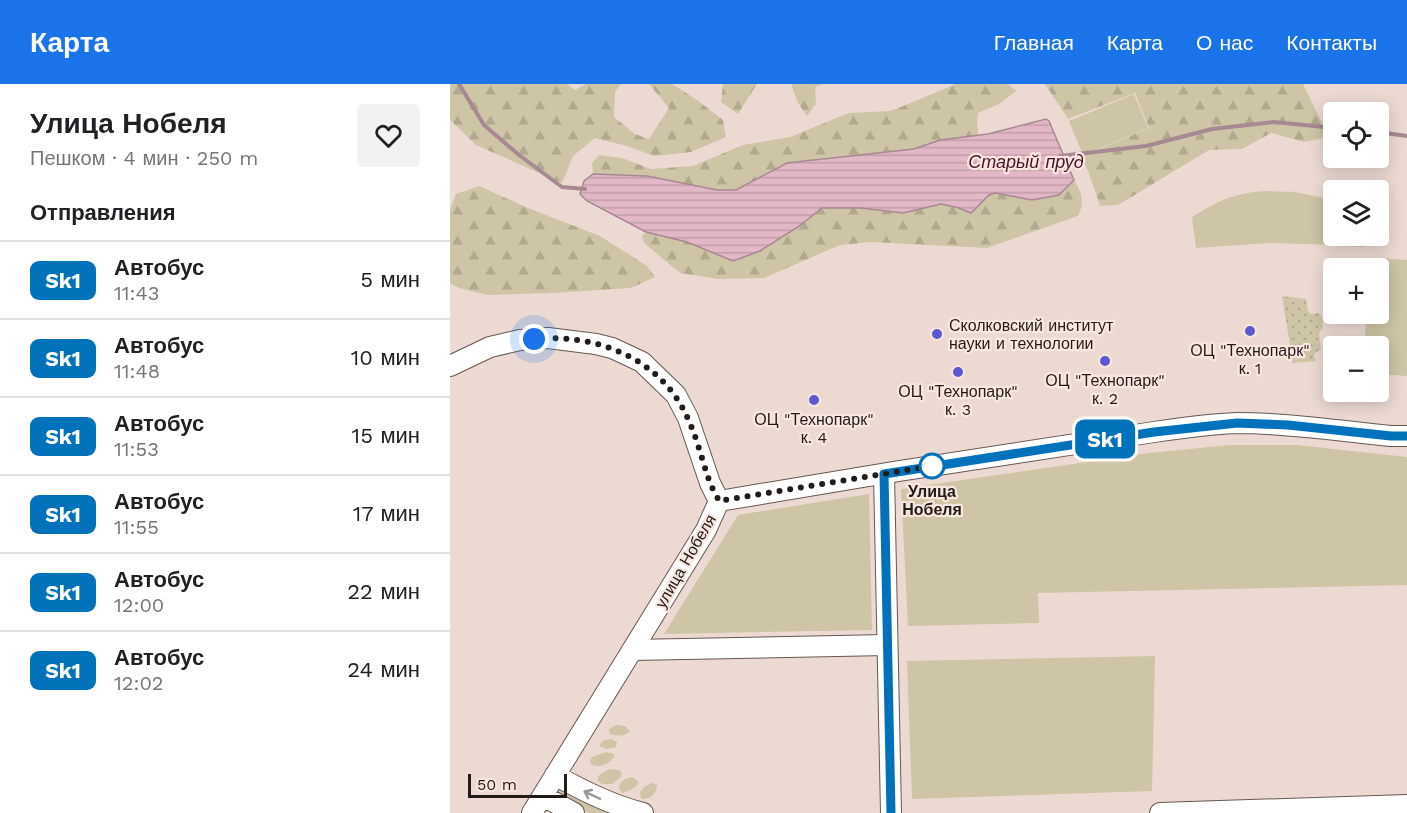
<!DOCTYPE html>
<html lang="ru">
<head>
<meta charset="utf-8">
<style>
  :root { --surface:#fff; --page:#f2f2f2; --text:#202124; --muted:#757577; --line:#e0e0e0; --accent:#1a73e8 }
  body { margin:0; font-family:"Work Sans",sans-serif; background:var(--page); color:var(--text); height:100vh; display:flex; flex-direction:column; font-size:22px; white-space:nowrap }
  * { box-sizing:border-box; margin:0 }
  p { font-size:20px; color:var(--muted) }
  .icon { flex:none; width:33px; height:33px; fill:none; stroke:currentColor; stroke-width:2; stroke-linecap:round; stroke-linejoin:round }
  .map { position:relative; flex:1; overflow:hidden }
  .details { display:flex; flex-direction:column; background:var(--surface); width:450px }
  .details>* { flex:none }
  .badge { padding:0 12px; border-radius:9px; font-size:21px; line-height:39px }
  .tools { position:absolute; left:873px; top:18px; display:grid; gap:12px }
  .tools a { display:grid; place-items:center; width:66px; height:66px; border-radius:6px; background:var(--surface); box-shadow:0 3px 15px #0003; font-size:30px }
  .scale { position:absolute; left:18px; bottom:15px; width:99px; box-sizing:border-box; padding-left:6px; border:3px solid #221c19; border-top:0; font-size:16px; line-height:21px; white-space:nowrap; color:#221c19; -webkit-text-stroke:4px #f9e7df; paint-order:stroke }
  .you { position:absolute; width:30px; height:30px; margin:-15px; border:4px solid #fff; border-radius:50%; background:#1a73e8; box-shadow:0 0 0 9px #1a73e833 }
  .map>.badge { position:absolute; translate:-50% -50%; box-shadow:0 0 0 3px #fff }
  h2 { padding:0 30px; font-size:22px; line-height:54px }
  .round { display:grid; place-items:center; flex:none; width:63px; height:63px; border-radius:6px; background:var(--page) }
  .head { display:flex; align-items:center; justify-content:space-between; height:102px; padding:0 30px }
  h1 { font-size:28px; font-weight:600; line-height:45px }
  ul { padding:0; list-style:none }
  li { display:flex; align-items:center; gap:18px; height:78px; padding:0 30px; border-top:2px solid var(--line) }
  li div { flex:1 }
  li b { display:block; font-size:22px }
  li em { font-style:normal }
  li .badge { min-width:66px; font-weight:700; text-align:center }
  header { display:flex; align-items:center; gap:36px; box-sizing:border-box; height:84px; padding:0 30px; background:var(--accent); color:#fff }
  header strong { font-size:28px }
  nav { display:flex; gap:33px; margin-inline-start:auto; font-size:21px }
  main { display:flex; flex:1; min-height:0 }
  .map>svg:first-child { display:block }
</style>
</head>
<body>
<header>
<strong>Карта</strong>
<nav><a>Главная</a><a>Карта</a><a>О нас</a><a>Контакты</a></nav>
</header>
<main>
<section class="details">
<div class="head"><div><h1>Улица Нобеля</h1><p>Пешком · 4 мин · 250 m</p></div><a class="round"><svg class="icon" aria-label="heart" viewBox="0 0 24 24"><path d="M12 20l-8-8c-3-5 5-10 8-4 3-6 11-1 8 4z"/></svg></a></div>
<h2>Отправления</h2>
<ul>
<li><span class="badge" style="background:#0072bc;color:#fff">Sk1</span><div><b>Автобус</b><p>11:43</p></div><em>5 мин</em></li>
<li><span class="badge" style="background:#0072bc;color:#fff">Sk1</span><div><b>Автобус</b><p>11:48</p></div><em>10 мин</em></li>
<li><span class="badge" style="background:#0072bc;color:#fff">Sk1</span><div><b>Автобус</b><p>11:53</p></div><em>15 мин</em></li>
<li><span class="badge" style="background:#0072bc;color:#fff">Sk1</span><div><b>Автобус</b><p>11:55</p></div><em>17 мин</em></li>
<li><span class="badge" style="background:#0072bc;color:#fff">Sk1</span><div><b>Автобус</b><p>12:00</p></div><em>22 мин</em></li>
<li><span class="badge" style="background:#0072bc;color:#fff">Sk1</span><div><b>Автобус</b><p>12:02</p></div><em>24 мин</em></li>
</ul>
</section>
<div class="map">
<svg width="957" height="729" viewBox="0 0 957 729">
  <defs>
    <pattern id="forest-firs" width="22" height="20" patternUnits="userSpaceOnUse" patternTransform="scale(1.5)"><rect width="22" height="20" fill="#cdc5a6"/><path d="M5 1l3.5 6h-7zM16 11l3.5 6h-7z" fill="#b0a98e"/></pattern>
    <pattern id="park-dots" width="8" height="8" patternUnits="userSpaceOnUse" patternTransform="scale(1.5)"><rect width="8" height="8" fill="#cdc5a6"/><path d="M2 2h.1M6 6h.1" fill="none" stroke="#b0a98e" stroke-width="1.8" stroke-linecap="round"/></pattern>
    <pattern id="water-rules" width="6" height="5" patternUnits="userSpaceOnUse" patternTransform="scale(1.5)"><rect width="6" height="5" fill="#e2b7c6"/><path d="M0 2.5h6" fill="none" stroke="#c29daa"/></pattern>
  </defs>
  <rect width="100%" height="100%" fill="#ecdad2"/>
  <!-- grass -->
  <path fill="#cdc5a6" d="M684,10L698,44L633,71L619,37Z
    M814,107L845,108L883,116L884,152H889V161L820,159L746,164L742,133C768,117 784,109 814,107Z
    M895,152H913V163L895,162Z
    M931,174L957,176V292L929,290L928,262H914L917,230H928L929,199L930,198Z
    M780,361H847L957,373V501L588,509L589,539L458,542L451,405L699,369Z
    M419,410L422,546L214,550L288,431Z
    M705,572L702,707L462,715L457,577Z
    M166,641L175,642L180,647C175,653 167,652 160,650L159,647V645Z
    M161,655L167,658L166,663L156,665L150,662V660L154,656Z
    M156,668L164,670V673C159,680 149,685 141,680L140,677L142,673Z
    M159,685L169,686L172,689L171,693L162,700H152L148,697V692Z
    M183,693L189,698C185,705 178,708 171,709L169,703C171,696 176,694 183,693Z
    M201,699L207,701C207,709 201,715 193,715L191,714L190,708L194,703Z
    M107,705H112L155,726L154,729H139L107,713L105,709Z"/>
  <!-- forest -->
  <path fill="url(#forest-firs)" d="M0,0H117L125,6L136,0H171L165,8L164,33L185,50L199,55L219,24L199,0H222L247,16L273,36L276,53L241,68L204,72L177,62L145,54L123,72L112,99L26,61L0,36Z
    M273,0H307L288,30L271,18Z
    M341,0H374L365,3L366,20L357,32L348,19Z
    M506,0H558L566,7L549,20L528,29L527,35L528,51L490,56L464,65L337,79L286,106H267L197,92L143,90L142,79L149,71L172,74L201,85L243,82L293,61L340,53L399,29L441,27Z
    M595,0H853L879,53L854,58L821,49L792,65L759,66L668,121L650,122L638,87L630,73L699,44L685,9L618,35Z
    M624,96C632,109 635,118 628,132L537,164L421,158L390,161L314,194L268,195L230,189L194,159L192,152L196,148L237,158L283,177L348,143L372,124L477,123C495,119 505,122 521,129L539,111L545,109L582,116L609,111Z
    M29,102L78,124L150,152L197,182L205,193L181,204L104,209L37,211L9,204L0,199V126L6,110Z"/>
  <!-- park -->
  <path fill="url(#park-dots)" d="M832,212L856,215L858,227L861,230L869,229L872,234L873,245L870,247L869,251L871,266L866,268L864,271L866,277L843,279Z"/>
  <!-- water -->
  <path fill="url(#water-rules)" stroke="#a88892" stroke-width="1.5" d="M596,35L599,37L624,96L609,111L582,116L545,109L539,111L521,129L509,124L491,120L453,129L411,124H372L348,143L310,167L283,177L237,158L196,148L137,117L130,110L134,97L143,90L197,92L267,106H286L337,79L464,65L490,56L538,50Z"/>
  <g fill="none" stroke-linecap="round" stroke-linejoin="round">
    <!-- stream -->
    <path stroke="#a88892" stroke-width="4" d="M9,0L34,41L69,71L112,103L135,105
      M928,48L957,52
      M610,72L696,62L762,45L824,38L884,44"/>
    <defs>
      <path id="minor" d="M0,282L40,263L70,256L98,254L146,260L162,264L175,270L192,278L226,311L238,334L260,399L269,417
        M434,390L441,729
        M269,417L449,387L704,348C731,344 759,340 787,339C838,339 890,347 941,352H957
        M182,566L437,561
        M105,691C133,707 161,721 193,729
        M93,712L124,729
        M82,729L256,446L269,417
        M710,729L957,721"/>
    </defs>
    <!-- minor casing -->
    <use href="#minor" stroke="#665851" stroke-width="22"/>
    <!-- minor -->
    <use href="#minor" stroke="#fff" stroke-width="20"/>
  </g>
  <!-- one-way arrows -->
  <defs><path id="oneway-shaft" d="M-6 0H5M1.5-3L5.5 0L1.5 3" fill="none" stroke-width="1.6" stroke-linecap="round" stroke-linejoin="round" transform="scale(1.5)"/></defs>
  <use stroke="#9c9998" href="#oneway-shaft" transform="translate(142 711) rotate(-155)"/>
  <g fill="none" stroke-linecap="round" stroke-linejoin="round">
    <defs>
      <path id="line" d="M441,729L434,390L704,348L787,339L838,341L941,352H957"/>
    </defs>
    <!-- line casing -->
    <use href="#line" stroke="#fff" stroke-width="14"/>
    <!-- line -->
    <use href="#line" stroke="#0072bc" stroke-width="9"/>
    <!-- walk -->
    <path stroke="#221c19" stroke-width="6" stroke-dasharray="0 10.8" d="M84,255C147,249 212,275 238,335C247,354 252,376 259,396C261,403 266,410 269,417L482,382"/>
  </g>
  <!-- markers -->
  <g fill="#5c58d0" stroke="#f9e7df" stroke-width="2">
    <circle cx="800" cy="247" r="6"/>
    <circle cx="487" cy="250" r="6"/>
    <circle cx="655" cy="277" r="6"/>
    <circle cx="508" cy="288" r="6"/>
    <circle cx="364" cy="316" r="6"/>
  </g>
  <circle fill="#fff" stroke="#0072bc" stroke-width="3" cx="482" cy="382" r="12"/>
  <g text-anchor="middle" stroke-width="4.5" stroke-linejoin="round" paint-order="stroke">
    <!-- poi labels -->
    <g font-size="16" fill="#221c19" stroke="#f9e7df">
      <text x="499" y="247" text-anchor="start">Сколковский институт<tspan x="499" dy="18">науки и технологии</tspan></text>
      <text x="800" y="272">ОЦ "Технопарк"<tspan x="800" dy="18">к. 1</tspan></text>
      <text x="655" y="302">ОЦ "Технопарк"<tspan x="655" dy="18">к. 2</tspan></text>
      <text x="508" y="313">ОЦ "Технопарк"<tspan x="508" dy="18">к. 3</tspan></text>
      <text x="364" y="341">ОЦ "Технопарк"<tspan x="364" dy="18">к. 4</tspan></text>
    </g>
    <!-- stop labels -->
    <g font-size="16" font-weight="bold" fill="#221c19" stroke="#f9e7df">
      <text x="482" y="413">Улица<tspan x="482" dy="18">Нобеля</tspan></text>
    </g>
    <!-- street labels -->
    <g font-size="16" fill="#221c19" stroke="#f9e7df">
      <text transform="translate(235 477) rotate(-60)" y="6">улица Нобеля</text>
    </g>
    <!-- water labels -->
    <g font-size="18" font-style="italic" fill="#46132b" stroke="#f9e7df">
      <text x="576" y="84">Старый пруд</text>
    </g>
  </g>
</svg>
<div class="tools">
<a><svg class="icon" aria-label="locate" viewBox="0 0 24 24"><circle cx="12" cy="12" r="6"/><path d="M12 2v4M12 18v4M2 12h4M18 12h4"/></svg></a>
<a><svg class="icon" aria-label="layers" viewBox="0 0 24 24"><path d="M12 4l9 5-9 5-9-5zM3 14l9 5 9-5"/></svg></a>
<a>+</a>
<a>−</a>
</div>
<div class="scale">50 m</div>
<div class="you" style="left:84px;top:255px"></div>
<b class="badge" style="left:655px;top:355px;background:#0072bc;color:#fff">Sk1</b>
</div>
</main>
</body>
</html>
